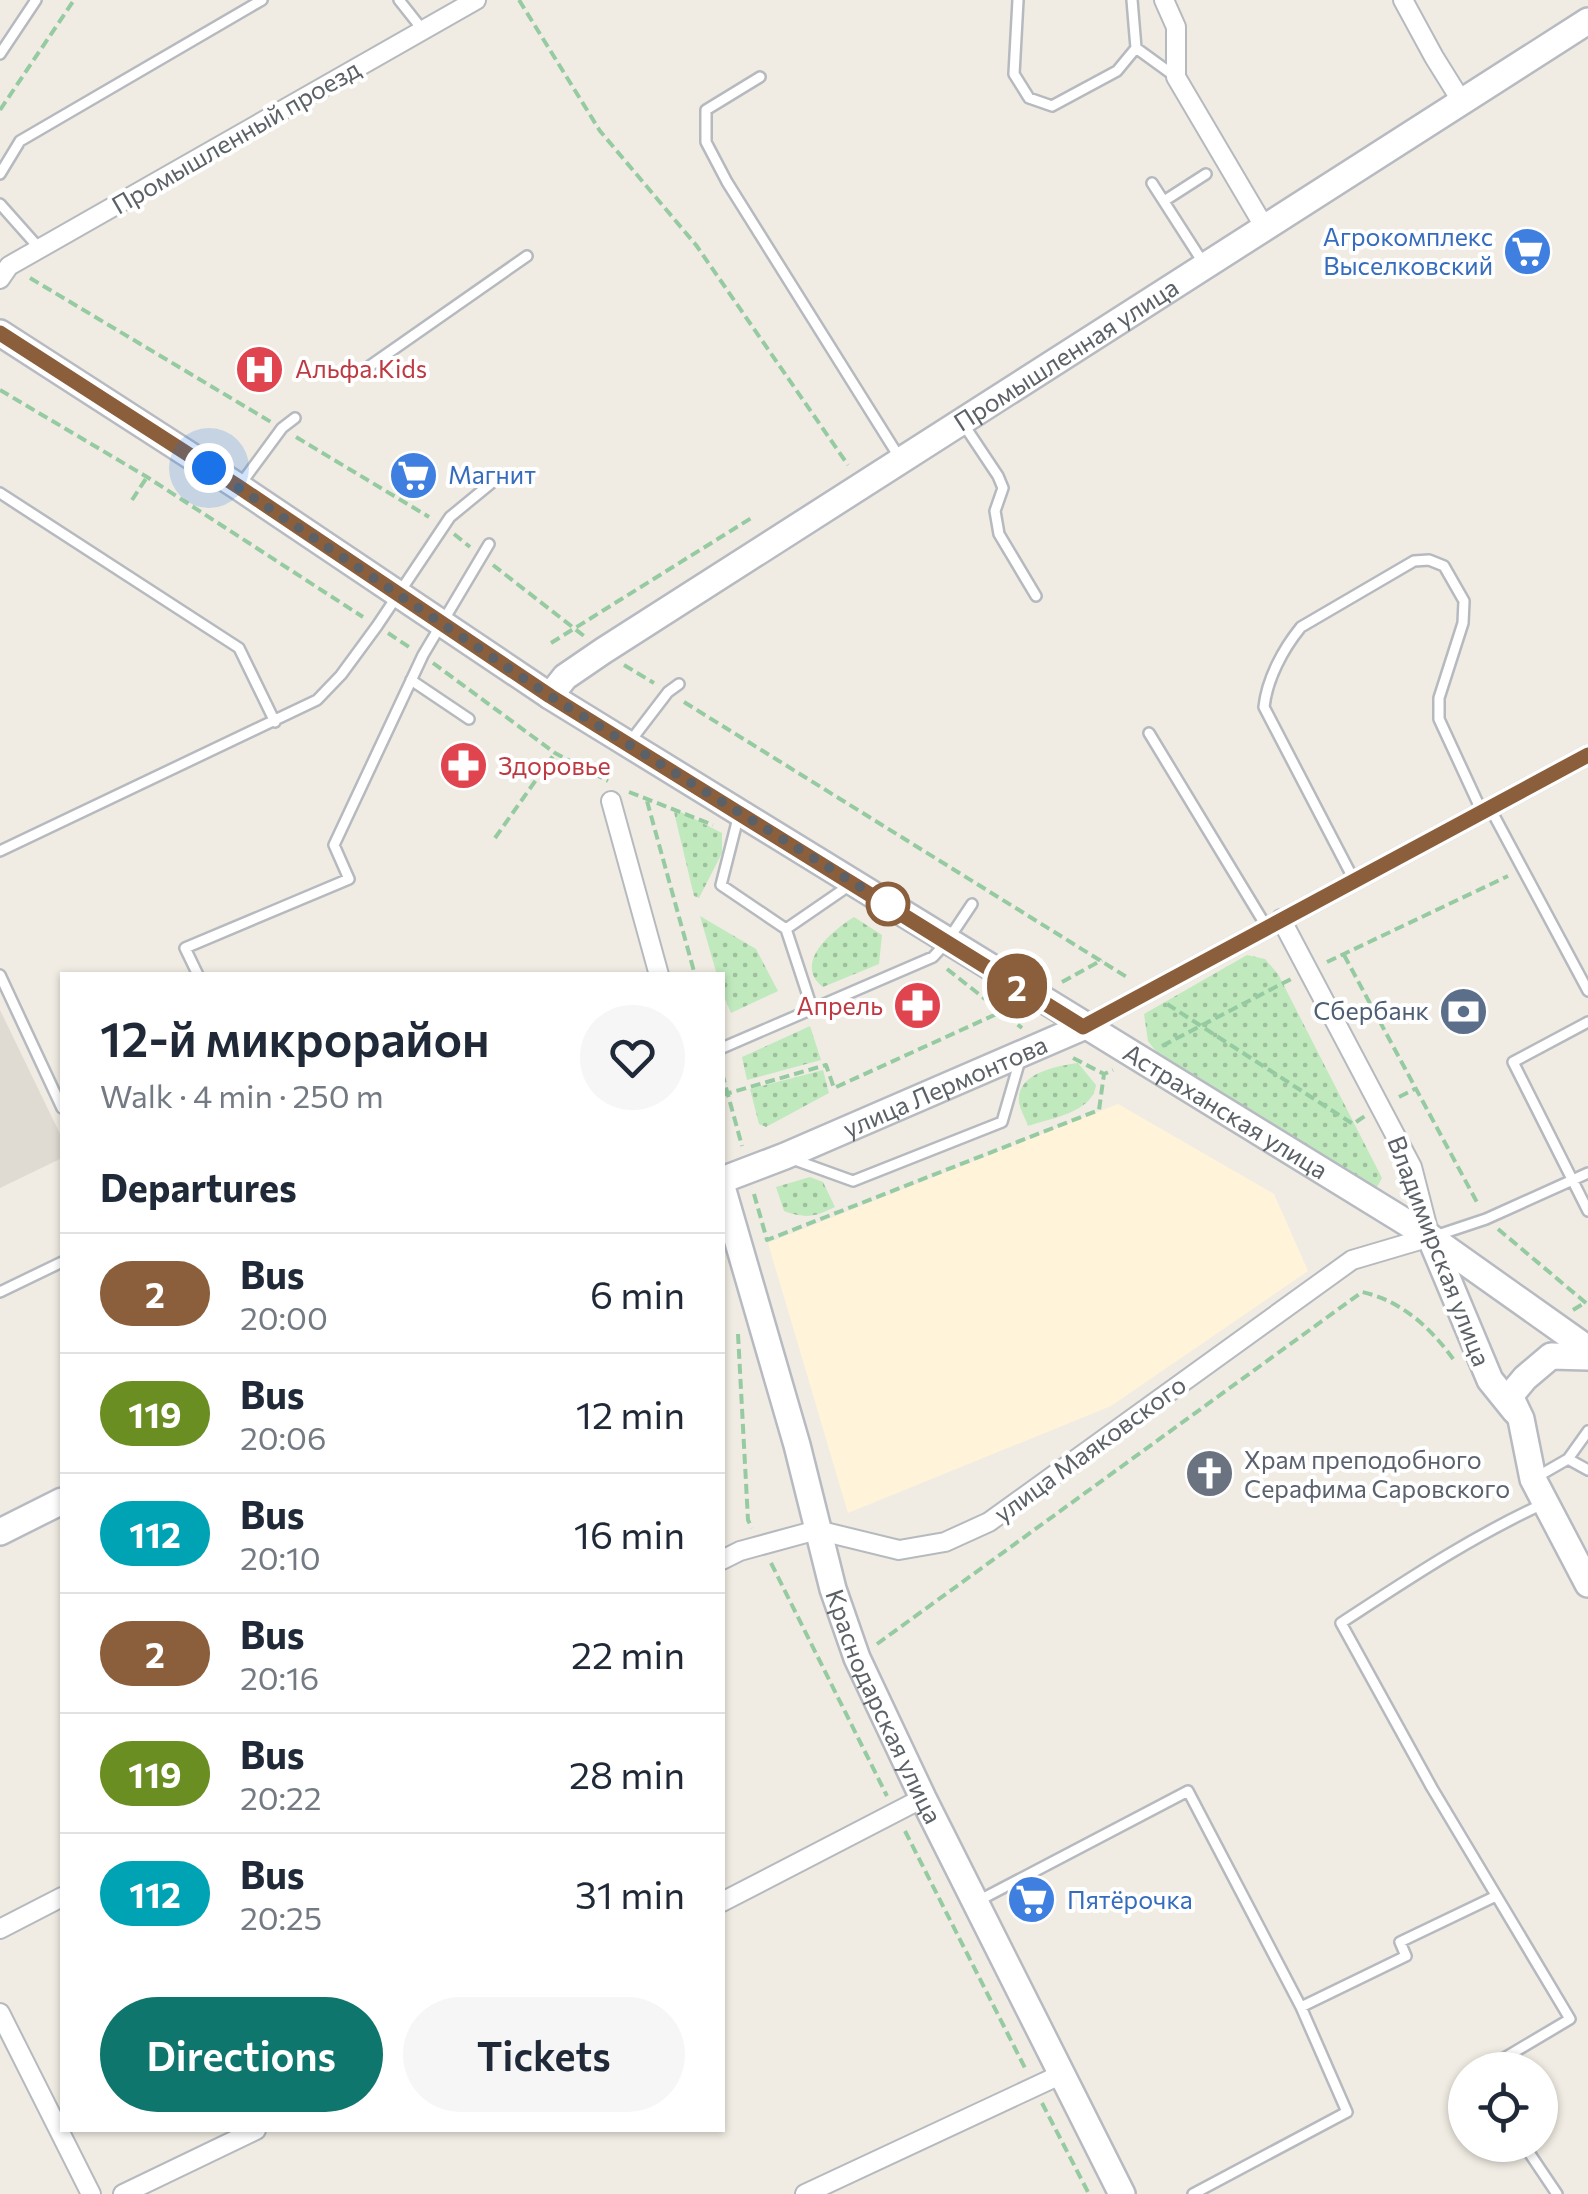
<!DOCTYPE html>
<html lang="en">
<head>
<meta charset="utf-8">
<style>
  :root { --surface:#fff; --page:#f6f6f7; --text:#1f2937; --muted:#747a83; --line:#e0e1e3; --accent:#0f766e }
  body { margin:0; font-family:Commissioner,sans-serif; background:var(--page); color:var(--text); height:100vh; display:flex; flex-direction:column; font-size:38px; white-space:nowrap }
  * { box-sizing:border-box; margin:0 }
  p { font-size:32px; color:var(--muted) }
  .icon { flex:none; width:55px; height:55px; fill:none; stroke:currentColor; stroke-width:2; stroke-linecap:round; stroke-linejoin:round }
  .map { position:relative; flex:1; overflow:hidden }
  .drawer { position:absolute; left:60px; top:972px; width:665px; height:1160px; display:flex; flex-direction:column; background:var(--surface); border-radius:0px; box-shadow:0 2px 8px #0004 }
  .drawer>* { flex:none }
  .badge { padding:0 20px; border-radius:32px; font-size:35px; line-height:65px }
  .tools { position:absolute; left:1448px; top:2052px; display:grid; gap:20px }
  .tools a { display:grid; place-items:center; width:110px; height:110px; border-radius:50%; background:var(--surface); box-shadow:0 2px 8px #0004; font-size:50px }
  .you { position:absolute; width:50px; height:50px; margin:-25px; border:8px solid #fff; border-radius:50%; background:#1a73e8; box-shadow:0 0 0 15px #1a73e833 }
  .map>.badge { position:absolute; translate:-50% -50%; box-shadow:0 0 0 5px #fff }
  h2 { padding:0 40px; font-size:38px; line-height:90px }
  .round { display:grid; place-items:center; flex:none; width:105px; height:105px; border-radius:52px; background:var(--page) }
  .headline { display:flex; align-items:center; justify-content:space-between; height:170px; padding:0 40px }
  h1 { font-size:48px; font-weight:600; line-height:75px }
  .primary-button { display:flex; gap:20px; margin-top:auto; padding:20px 40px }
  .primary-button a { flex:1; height:115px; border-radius:60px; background:var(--accent); color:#fff; font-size:40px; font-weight:600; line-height:115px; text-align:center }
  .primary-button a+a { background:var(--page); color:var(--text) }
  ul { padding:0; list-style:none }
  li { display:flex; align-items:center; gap:30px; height:120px; padding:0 40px; border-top:2px solid var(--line) }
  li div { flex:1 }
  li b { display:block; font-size:38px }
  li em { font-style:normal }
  li .badge { min-width:110px; font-weight:700; text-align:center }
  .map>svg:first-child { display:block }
</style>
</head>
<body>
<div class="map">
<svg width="1588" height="2194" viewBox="0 0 1588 2194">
  <defs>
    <pattern id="grass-dots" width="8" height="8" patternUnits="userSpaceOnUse" patternTransform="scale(2.5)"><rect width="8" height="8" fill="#c0e9be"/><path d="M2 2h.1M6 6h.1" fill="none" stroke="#9fc09e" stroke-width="1.8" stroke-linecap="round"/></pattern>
  </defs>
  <rect width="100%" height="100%" fill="#f0ece3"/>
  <!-- commercial -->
  <path fill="#fff4d9" d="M1118,1104L1274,1194L1308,1271L1111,1406L848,1513L768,1243Z"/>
  <!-- education -->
  <path fill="#dfdbd2" d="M0,1010L62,1138V1158L0,1188Z"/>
  <!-- grass -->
  <path fill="url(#grass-dots)" d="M673,808L722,833V853L699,898L694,896Z
    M700,916L756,949L778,991L731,1013L723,994L722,975H717Z
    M854,917L882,935L879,964L823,987C792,963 833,930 854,917Z
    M1247,955L1265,959L1278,974L1382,1178L1377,1187L1368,1191L1159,1055L1148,1041L1144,1014Z
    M810,1026L821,1060L747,1080L742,1057Z
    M1078,1063L1096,1085C1093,1112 1052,1118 1028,1126C1026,1119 1020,1110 1019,1102C1016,1073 1057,1066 1078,1063Z
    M823,1070L829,1093L766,1127L759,1124L750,1089Z
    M810,1177L823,1182L835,1207C814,1217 806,1219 784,1211L776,1187Z"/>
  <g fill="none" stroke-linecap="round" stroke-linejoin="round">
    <defs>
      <path id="lane" d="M399,0L422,29
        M1018,0L1014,74L1029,98L1052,106L1117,71L1136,48
        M1132,0L1136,48L1176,77
        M0,54L36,0
        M760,77L706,110V142L727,182L901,460
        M0,174L20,141L262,0
        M1152,183L1204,264
        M1164,201L1206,174
        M0,204L40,249
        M364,370L527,256
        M962,422L998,476L1003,488L995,511L999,534L1036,596
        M240,485L282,428L295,418
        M0,493L239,648L275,722
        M411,680L469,719
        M1149,733L1266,926
        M629,743L668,692L679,684
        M1490,808L1588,991
        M738,818L721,885L786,929L812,1008
        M0,851L317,700L341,675L377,626L450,517L495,480
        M1354,880L1264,707C1267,679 1283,649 1301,627L1414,561L1429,560L1444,566L1464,601L1463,623L1439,698V719L1482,812
        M786,929L850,885
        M0,975L62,1108
        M198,975L185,948L349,879L334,845L423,655L489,544
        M1588,1022L1513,1062L1588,1211
        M722,1048L933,957L946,943L972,904
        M792,1159L853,1181L1002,1122L1020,1060
        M1438,1235L1486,1219L1588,1173
        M0,1292L62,1262
        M1568,1459L1588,1431
        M1535,1478L1568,1459L1588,1470
        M976,1902L1188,1791L1301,2007L1406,1956L1400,1942L1496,1896
        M1484,2070L1570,2019L1432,1788L1341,1623C1407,1580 1471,1537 1543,1504
        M1524,2145L1557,2194
        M1193,2194L1347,2112L1301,2007"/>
      <path id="street" d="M1164,0L1176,27V77L1265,228
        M1403,0L1434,57L1462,102
        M0,279L9,266L476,0
        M611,801L659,975
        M1083,1027L1588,755
        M722,1560L740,1551L817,1530L899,1550L945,1542L989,1522L1352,1260L1430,1237L1412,1167L1281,919
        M722,1902L923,1798
        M0,1929L62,1897
        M0,2013L91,2194
        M123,2194L256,2130
        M805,2194L1062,2074"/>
      <g id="secondary">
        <path id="s1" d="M0,333L239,487L550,696L1430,1237L1588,1349"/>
        <path id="s2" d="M550,696L565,677L603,651L1588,21"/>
        <path id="s3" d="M722,1180L785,1156L1083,1027"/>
        <path id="s4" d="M722,1187L797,1445L833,1589L857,1658L923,1798L1122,2194"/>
        <path d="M1430,1237L1490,1380L1515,1411"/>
        <path d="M1588,1357L1551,1356L1525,1378L1510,1396L1521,1419L1533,1479L1588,1584"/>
        <path d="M0,1532L62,1501"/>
      </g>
    </defs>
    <!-- lane casing -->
    <use href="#lane" stroke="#b6babf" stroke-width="14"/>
    <!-- street casing -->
    <use href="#street" stroke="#b6babf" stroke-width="22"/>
    <!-- secondary casing -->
    <use href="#secondary" stroke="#b7bbc1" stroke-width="30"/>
    <!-- path -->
    <path stroke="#96cba2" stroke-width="4" stroke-dasharray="10 5" stroke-linecap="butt" d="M519,0L600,131L696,245L848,465
      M0,110L74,0
      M30,278L271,422
      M0,390L147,477L363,617
      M296,437L429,517
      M132,500L147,477
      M454,534L470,547
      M493,565L584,636
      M388,633L409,647
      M551,643L753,517
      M433,663L555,753L608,781
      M624,665L654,683
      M684,702L1130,979
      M629,792L713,825
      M647,801L695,975
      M495,838L555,753
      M1344,955L1479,1206
      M1327,962L1508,876
      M947,969L1022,1028
      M1062,982L1102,960
      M1167,1004L1353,1124L1365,1116
      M1162,1046L1291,979
      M1073,1058L1104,1074
      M722,1073L742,1146
      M722,1095L826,1065L834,1088L1014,1006
      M1399,1097L1415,1089
      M754,1194L767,1240L1099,1110L1104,1074L1113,1070
      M1498,1229L1586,1303
      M1573,1310L1586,1302
      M738,1334L748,1520L752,1528
      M771,1563L887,1796
      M877,1644L1362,1292C1403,1301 1433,1330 1456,1363
      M905,1831L1025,2068
      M1042,2103L1089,2194"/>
    <!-- lane -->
    <use href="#lane" stroke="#fff" stroke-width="9"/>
    <!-- street -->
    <use href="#street" stroke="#fff" stroke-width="18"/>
    <!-- secondary -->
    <use href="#secondary" stroke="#fff" stroke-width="25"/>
  </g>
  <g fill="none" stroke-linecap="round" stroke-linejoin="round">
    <defs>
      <path id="line" d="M0,333L239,487L550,696L1083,1027L1588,755"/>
    </defs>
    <!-- line casing -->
    <use href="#line" stroke="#fff" stroke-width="22"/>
    <!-- line -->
    <use href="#line" stroke="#8b5e3c" stroke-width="15"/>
    <!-- walk -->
    <path stroke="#5b6166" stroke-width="10" stroke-dasharray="0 18" d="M209,468L550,696L888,904"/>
  </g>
  <!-- icons -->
  <defs>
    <symbol id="supermarket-disc" viewBox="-11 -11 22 22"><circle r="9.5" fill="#3f7fe0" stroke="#fff"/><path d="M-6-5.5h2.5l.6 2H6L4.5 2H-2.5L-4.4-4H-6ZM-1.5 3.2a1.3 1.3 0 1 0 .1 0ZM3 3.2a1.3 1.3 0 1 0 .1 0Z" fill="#fff"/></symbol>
    <symbol id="hospital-disc" viewBox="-11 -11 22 22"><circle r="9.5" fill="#e0444e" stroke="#fff"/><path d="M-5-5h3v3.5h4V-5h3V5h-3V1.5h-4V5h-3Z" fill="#fff"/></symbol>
    <symbol id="pharmacy-disc" viewBox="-11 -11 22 22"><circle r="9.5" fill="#e0444e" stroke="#fff"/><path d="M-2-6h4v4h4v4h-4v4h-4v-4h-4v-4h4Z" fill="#fff"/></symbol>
    <symbol id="bank-disc" viewBox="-11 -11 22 22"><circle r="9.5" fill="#5c6f8a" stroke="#fff"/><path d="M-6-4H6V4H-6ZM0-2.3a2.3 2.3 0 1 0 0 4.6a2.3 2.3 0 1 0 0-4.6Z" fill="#fff"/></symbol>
    <symbol id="church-disc" viewBox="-11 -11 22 22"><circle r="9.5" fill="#6b7280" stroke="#fff"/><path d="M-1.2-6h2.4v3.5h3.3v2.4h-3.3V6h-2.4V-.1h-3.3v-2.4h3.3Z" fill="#fff"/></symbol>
  </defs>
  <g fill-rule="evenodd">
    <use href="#supermarket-disc" x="1500" y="224" width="55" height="55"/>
    <use href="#hospital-disc" x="232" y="342" width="55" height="55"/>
    <use href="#supermarket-disc" x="386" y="448" width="55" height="55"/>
    <use href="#pharmacy-disc" x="436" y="738" width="55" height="55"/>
    <use href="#pharmacy-disc" x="890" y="978" width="55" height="55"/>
    <use href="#bank-disc" x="1436" y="984" width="55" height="55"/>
    <use href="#church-disc" x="1182" y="1446" width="55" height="55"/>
    <use href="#supermarket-disc" x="1004" y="1872" width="55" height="55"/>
  </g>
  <!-- markers -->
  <circle fill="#fff" stroke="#8b5e3c" stroke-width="5" cx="888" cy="904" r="20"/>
  <g text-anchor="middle" stroke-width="8" stroke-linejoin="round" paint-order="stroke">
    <!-- street labels -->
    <g font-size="25" fill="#5b6166" stroke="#fff">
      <text transform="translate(236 137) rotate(-30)" y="9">Промышленный проезд</text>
      <text dy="9" stroke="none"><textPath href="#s2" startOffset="620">Промышленная улица</textPath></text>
      <text dy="9" stroke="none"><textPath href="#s3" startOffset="242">улица Лермонтова</textPath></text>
      <text dy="9" stroke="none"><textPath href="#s1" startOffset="1452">Астраханская улица</textPath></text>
      <text transform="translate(1439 1251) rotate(69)" y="9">Владимирская улица</text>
      <text transform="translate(1090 1449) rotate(-36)" y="9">улица Маяковского</text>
      <text dy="9" stroke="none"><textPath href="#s4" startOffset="545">Краснодарская улица</textPath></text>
    </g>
    <!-- shop labels -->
    <g font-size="25" fill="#366cbe" stroke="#fff" text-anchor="start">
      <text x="1493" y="246" text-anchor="end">Агрокомплекс<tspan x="1493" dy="29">Выселковский</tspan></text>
      <text x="448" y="484">Магнит</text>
      <text x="1067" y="1909">Пятёрочка</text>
    </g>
    <!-- health labels -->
    <g font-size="25" fill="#be3a42" stroke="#fff" text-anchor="start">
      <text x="295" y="378">Альфа.Kids</text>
      <text x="498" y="775">Здоровье</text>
      <text x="883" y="1015" text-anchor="end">Апрель</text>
    </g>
    <!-- service labels -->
    <g font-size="25" fill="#4e5e75" stroke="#fff" text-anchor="end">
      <text x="1429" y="1020">Сбербанк</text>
    </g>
    <!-- worship labels -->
    <g font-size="25" fill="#5b616d" stroke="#fff" text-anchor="start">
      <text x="1244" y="1469">Храм преподобного<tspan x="1244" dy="29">Серафима Саровского</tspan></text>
    </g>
  </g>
</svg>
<div class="tools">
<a><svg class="icon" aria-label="locate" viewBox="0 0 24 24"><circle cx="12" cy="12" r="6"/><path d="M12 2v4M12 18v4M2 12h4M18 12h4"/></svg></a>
</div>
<div class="you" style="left:209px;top:468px"></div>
<b class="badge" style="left:1017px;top:986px;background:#8b5e3c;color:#fff">2</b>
<section class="drawer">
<div class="headline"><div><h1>12-й микрорайон</h1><p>Walk · 4 min · 250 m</p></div><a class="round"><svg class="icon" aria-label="heart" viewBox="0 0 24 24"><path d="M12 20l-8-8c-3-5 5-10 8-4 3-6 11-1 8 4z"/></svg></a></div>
<h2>Departures</h2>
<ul>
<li><span class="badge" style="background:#8b5e3c;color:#fff">2</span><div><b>Bus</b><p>20:00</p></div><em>6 min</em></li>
<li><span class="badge" style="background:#6b8e23;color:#fff">119</span><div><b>Bus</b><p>20:06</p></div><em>12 min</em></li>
<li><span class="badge" style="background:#00a3b4;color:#fff">112</span><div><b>Bus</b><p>20:10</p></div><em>16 min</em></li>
<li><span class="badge" style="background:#8b5e3c;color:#fff">2</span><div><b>Bus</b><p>20:16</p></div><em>22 min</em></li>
<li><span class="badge" style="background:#6b8e23;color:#fff">119</span><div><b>Bus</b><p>20:22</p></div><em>28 min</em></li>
<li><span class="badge" style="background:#00a3b4;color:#fff">112</span><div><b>Bus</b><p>20:25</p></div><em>31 min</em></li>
</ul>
<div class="primary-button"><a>Directions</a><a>Tickets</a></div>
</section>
</div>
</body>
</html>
